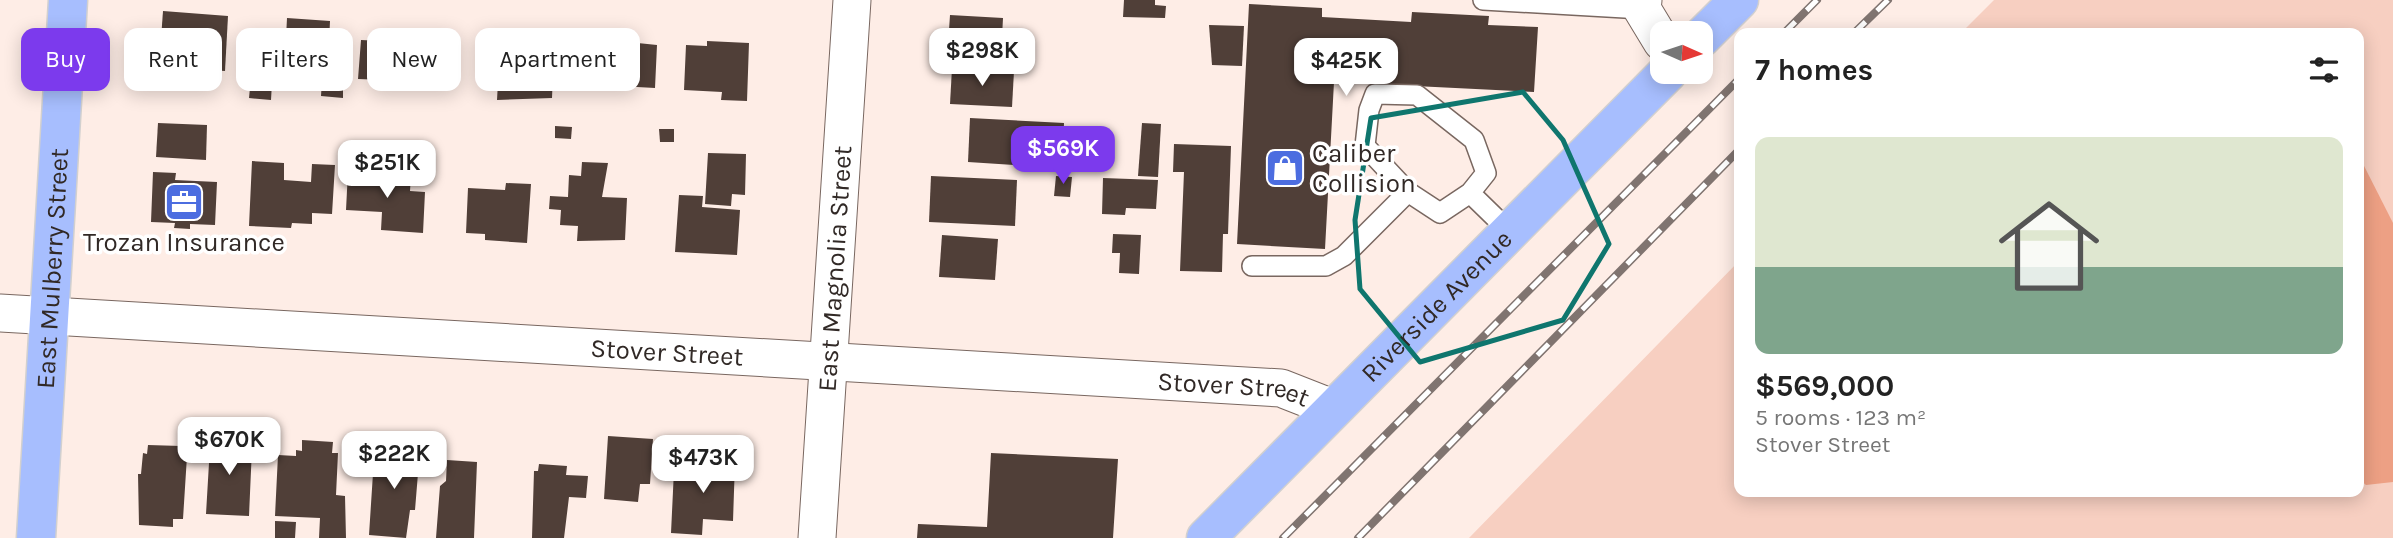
<!DOCTYPE html>
<meta charset="utf-8">
<style>
body{margin:0;font-family:Karla,sans-serif;background:#f2f2f2;color:#222;height:100vh;display:flex;flex-direction:column;font-size:26px;white-space:nowrap}
*{box-sizing:border-box;margin:0}
p{font-size:23px;color:#767676}
.icon{flex:none;width:38px;height:38px;fill:none;stroke:currentColor;stroke-width:2;stroke-linecap:round;stroke-linejoin:round}
.map{position:relative;flex:1;overflow:hidden}
.side{position:absolute;left:1734px;top:28px;width:630px;height:469px;display:flex;flex-direction:column;background:#fff;border-radius:14px;box-shadow:0 4px 18px #0003}
.side>*{flex:none}
.top-card{position:absolute;left:21px;top:28px;width:665px;height:63px;display:flex;gap:14px}
.needle{width:46px;rotate:93deg}
.controls{position:absolute;left:1650px;top:21px;display:grid;gap:14px}
.controls a{display:grid;place-items:center;width:63px;height:63px;border-radius:14px;background:#fff;box-shadow:0 4px 18px #0003;font-size:35px}
.price{position:absolute;translate:-50% -60px;padding:0 16px;border-radius:14px;background:#fff;color:#222;font-size:23px;line-height:46px;filter:drop-shadow(0 2px 4px #0008)}
.price::after{content:'';position:absolute;left:50%;top:42px;width:21px;height:16px;margin-left:-10px;background:inherit;clip-path:polygon(0 0,100% 0,50% 100%)}
.price.on{background:#7c3aed;color:#fff}
ul{padding:0;list-style:none}
li{display:grid;align-content:center;gap:14px;height:371px;padding:0 21px}
li span{display:grid;place-items:center;height:217px;border-radius:14px;color:#555}
li>.icon{margin-inline-start:auto}
span .icon{width:126px;height:126px;fill:#fffc;stroke-width:1}
li b{font-size:30px}
h2{display:flex;justify-content:space-between;align-items:center;height:84px;padding:0 21px;font-size:30px}
.chip{padding:0 24px;border-radius:14px;background:#fff;box-shadow:0 4px 18px #0003;font-size:24px;line-height:63px}
.chip.on{background:#7c3aed;color:#fff}
.map>svg:first-child{display:block}
.green{fill:#f7cfc1}
.water{fill:#eda084}
.building{fill:#503f38}
.lines{fill:none;stroke-linecap:round;stroke-linejoin:round}
.service-casing{stroke:#796760;stroke-width:22}
.minor-casing{stroke:#796760;stroke-width:39}
.trunk-casing{stroke:#d2d0cf;stroke-width:41}
.service{stroke:#fff;stroke-width:19}
.minor{stroke:#fff;stroke-width:37}
.trunk{stroke:#a7befe;stroke-width:38}
.rail-casing{stroke:#807470;stroke-width:8}
.rail{stroke:#fff;stroke-width:5;stroke-dasharray:16;stroke-linecap:butt}
.marked{fill:none;stroke:#0f766e;stroke-width:5;stroke-linejoin:round}
.labels{text-anchor:middle;dominant-baseline:central;stroke-width:7;stroke-linejoin:round;paint-order:stroke}
.poi-label{font-size:26px;fill:#312926;stroke:#fff;text-anchor:start}
.street-label{font-size:26px;fill:#312926;stroke:#fff}
</style>
<div class="map">
<svg width="2393" height="538" viewBox="0 0 2393 538">
<rect width="100%" height="100%" fill="#feede6"/>
<!-- green -->
<polygon class="green" points="1994,0 2393,0 2393,538 1469,538 1739,261 1740,492 2359,492 2359,33 1961,33"/>
<!-- water -->
<polygon class="water" points="2359,156 2393,223 2393,482 2366,485 2359,479"/>
<!-- building -->
<g class="building">
<polygon points="1124,0 1155,0 1155,5 1166,6 1165,18 1123,17"/>
<polygon points="1249,4 1322,8 1322,17 1411,22 1412,12 1489,16 1488,25 1538,27 1534,92 1334,82 1325,249 1237,244"/>
<polygon points="163,11 228,16 225,71 159,67"/>
<polygon points="950,15 1003,18 1001,57 968,56 968,46 948,45"/>
<polygon points="287,18 330,21 328,65 270,62 273,65 271,100 249,98 255,36 286,38"/>
<polygon points="1209,25 1244,26 1242,66 1212,65"/>
<polygon points="384,28 430,34 428,76 413,75 413,89 382,87 383,80 358,79 361,40 383,41"/>
<polygon points="483,30 514,32 513,37 535,38 535,46 554,47 552,98 497,100 498,82 481,81"/>
<polygon points="589,38 657,45 655,88 566,83 569,40 589,41"/>
<polygon points="707,41 749,43 747,101 721,100 722,92 684,90 686,45 707,46"/>
<polygon points="952,68 1014,71 1012,107 950,104"/>
<polygon points="322,80 343,81 343,98 321,96"/>
<polygon points="970,118 1064,123 1062,168 968,162"/>
<polygon points="158,123 207,125 206,160 156,157"/>
<polygon points="1142,123 1161,124 1158,177 1138,176"/>
<polygon points="555,126 572,127 571,139 555,138"/>
<polygon points="659,129 674,129 674,142 660,142"/>
<polygon points="1174,144 1231,146 1228,234 1223,234 1222,272 1180,271 1184,172 1173,172"/>
<polygon points="708,153 746,154 745,195 732,194 731,206 705,204"/>
<polygon points="252,161 284,163 284,180 311,182 312,164 335,165 332,214 312,213 312,224 292,223 291,228 249,226"/>
<polygon points="582,162 608,163 602,197 627,198 625,240 577,241 578,226 560,225 561,210 549,209 550,196 568,197 569,175 581,176"/>
<polygon points="348,171 411,175 410,191 425,192 423,233 381,230 382,212 346,210"/>
<polygon points="153,172 176,173 175,180 217,182 215,225 190,224 190,229 174,228 175,223 151,222"/>
<polygon points="931,176 1017,180 1015,226 929,222"/>
<polygon points="1056,176 1072,177 1070,197 1054,196"/>
<polygon points="1103,178 1158,180 1156,209 1126,208 1125,215 1102,214"/>
<polygon points="506,183 531,184 527,243 485,240 485,234 466,233 468,188 505,190"/>
<polygon points="679,195 703,196 702,207 740,210 737,255 675,252"/>
<polygon points="1113,234 1141,235 1139,274 1119,273 1120,253 1112,253"/>
<polygon points="942,235 998,239 995,280 939,277"/>
<polygon points="215,435 245,437 245,447 252,448 249,516 206,514 210,446 214,446"/>
<polygon points="608,436 653,439 650,484 640,484 638,502 604,499"/>
<polygon points="302,440 333,442 332,453 338,453 336,495 345,496 346,538 319,538 320,518 275,516 278,455 296,456 296,450 302,451"/>
<polygon points="148,445 181,446 180,455 187,456 183,519 173,519 173,527 139,525 138,474 141,474 143,453 147,454"/>
<polygon points="383,445 416,448 416,461 419,461 415,510 410,510 406,538 369,535 374,458 382,459"/>
<polygon points="991,453 1118,459 1113,538 917,538 918,524 987,527"/>
<polygon points="699,455 719,456 718,461 735,462 733,521 703,519 702,535 671,533 674,470 697,471"/>
<polygon points="447,460 477,462 474,538 436,538 440,486 446,481"/>
<polygon points="539,464 567,466 566,475 588,476 586,498 569,497 564,538 532,538 534,471 538,471"/>
<polygon points="275,521 296,522 295,538 275,538"/>
</g>
<g class="lines">
<!-- service casing -->
<g class="service-casing">
<g id="service">
<polyline points="1483,0 1642,9"/>
<polyline points="1470,193 1440,213 1408,192 1365,146 1369,110 1375,94 1417,95 1474,140 1486,173 1470,193 1509,231"/>
<polyline points="1252,266 1326,266 1344,256 1408,192"/>
</g>
</g>
<!-- minor casing -->
<g class="minor-casing">
<g id="minor">
<polyline points="1643,0 1642,9 1662,42"/>
<path id="s1" d="M0,313l1281,75 51,20"/>
<path id="s2" d="M817,538l35,-538"/>
</g>
</g>
<!-- trunk casing -->
<g class="trunk-casing">
<g id="trunk">
<polyline points="1701,38 1739,0"/>
<path id="s3" d="M36,538l32,-538"/>
<path id="s4" d="M1206,538l462,-466"/>
</g>
</g>
<!-- service -->
<use href="#service" class="service"/>
<!-- minor -->
<use href="#minor" class="minor"/>
<!-- trunk -->
<use href="#trunk" class="trunk"/>
<!-- rail casing -->
<g class="rail-casing">
<g id="rail">
<polyline points="1784,33 1817,0"/>
<polyline points="1854,33 1888,0"/>
<polyline points="1283,538 1740,78"/>
<polyline points="1358,538 1740,149"/>
</g>
</g>
<!-- rail -->
<use href="#rail" class="rail"/>
</g>
<!-- marked area -->
<path class="marked" d="M1523,92l40,48 46,104 -46,76 -143,42 -60,-73 -5,-69 16,-102z"/>
<!-- icons -->
<defs>
<g id="shop-square" transform="scale(2.0125)"><rect x="-9" y="-9" width="18" height="18" rx="4" fill="#4c6de0" stroke="#fff"/><path d="M-5-2.5h2.3a2.7 3.5 0 0 1 5.4 0H5L5.5 6h-11ZM-1.5-2.5h3a1.5 2.3 0 0 0-3 0Z" fill="#fff"/></g>
<g id="office-square" transform="scale(2.0125)"><rect x="-9" y="-9" width="18" height="18" rx="4" fill="#4c6de0" stroke="#fff"/><path d="M-6-3h4V-5.5h4V-3h4V5H-6ZM-1-4.5V-3h2v-1.5ZM-6 0V1H6V0Z" fill="#fff"/></g>
</defs>
<g fill-rule="evenodd">
<use href="#shop-square" x="1285" y="168"/>
<use href="#office-square" x="184" y="202"/>
</g>
<g class="labels">
<!-- poi labels -->
<g class="poi-label">
<text x="1312" y="153">Caliber<tspan x="1312" dy="30">Collision</tspan></text>
<text x="184" y="242" text-anchor="middle">Trozan Insurance</text>
</g>
<!-- street labels -->
<g class="street-label">
<text stroke="none"><textPath href="#s3" startOffset="270">East Mulberry Street</textPath></text>
<text stroke="none"><textPath href="#s2" startOffset="270">East Magnolia Street</textPath></text>
<text stroke="none"><textPath href="#s4" startOffset="327">Riverside Avenue</textPath></text>
<text stroke="none"><textPath href="#s1" startOffset="668">Stover Street</textPath></text>
<text stroke="none"><textPath href="#s1" startOffset="1236">Stover Street</textPath></text>
</g>
</g>
</svg>
<div class="controls">
<a><svg class="needle" viewBox="-14 -14 28 28"><path d="M0-13l5 13h-10z" fill="#e53935"/><path d="M0 13l5-13h-10z" fill="#767676"/></svg></a>
</div>
<b class="price" style="left:982px;top:88px">$298K</b>
<b class="price" style="left:1346px;top:98px">$425K</b>
<b class="price on" style="left:1063px;top:186px">$569K</b>
<b class="price" style="left:387px;top:200px">$251K</b>
<b class="price" style="left:229px;top:477px">$670K</b>
<b class="price" style="left:394px;top:491px">$222K</b>
<b class="price" style="left:703px;top:495px">$473K</b>
<div class="top-card">
<a class="chip on">Buy</a>
<a class="chip">Rent</a>
<a class="chip">Filters</a>
<a class="chip">New</a>
<a class="chip">Apartment</a>
</div>
<section class="side">
<h2>7 homes<svg class="icon" aria-label="filters" viewBox="0 0 24 24"><path d="M4 7h16M4 17h16"/><circle cx="9" cy="7" r="2"/><circle cx="15" cy="17" r="2"/></svg></h2>
<ul>
<li><span style="background:linear-gradient(#dfe7d0 60%,#7fa58c 0)"><svg class="icon" aria-label="home" viewBox="0 0 24 24"><path d="M3 11l9-7 9 7M6 9v11h12V9"/></svg></span><div><b>$569,000</b><p>5 rooms · 123 m²</p><p>Stover Street</p></div></li>
</ul>
</section>
</div>
